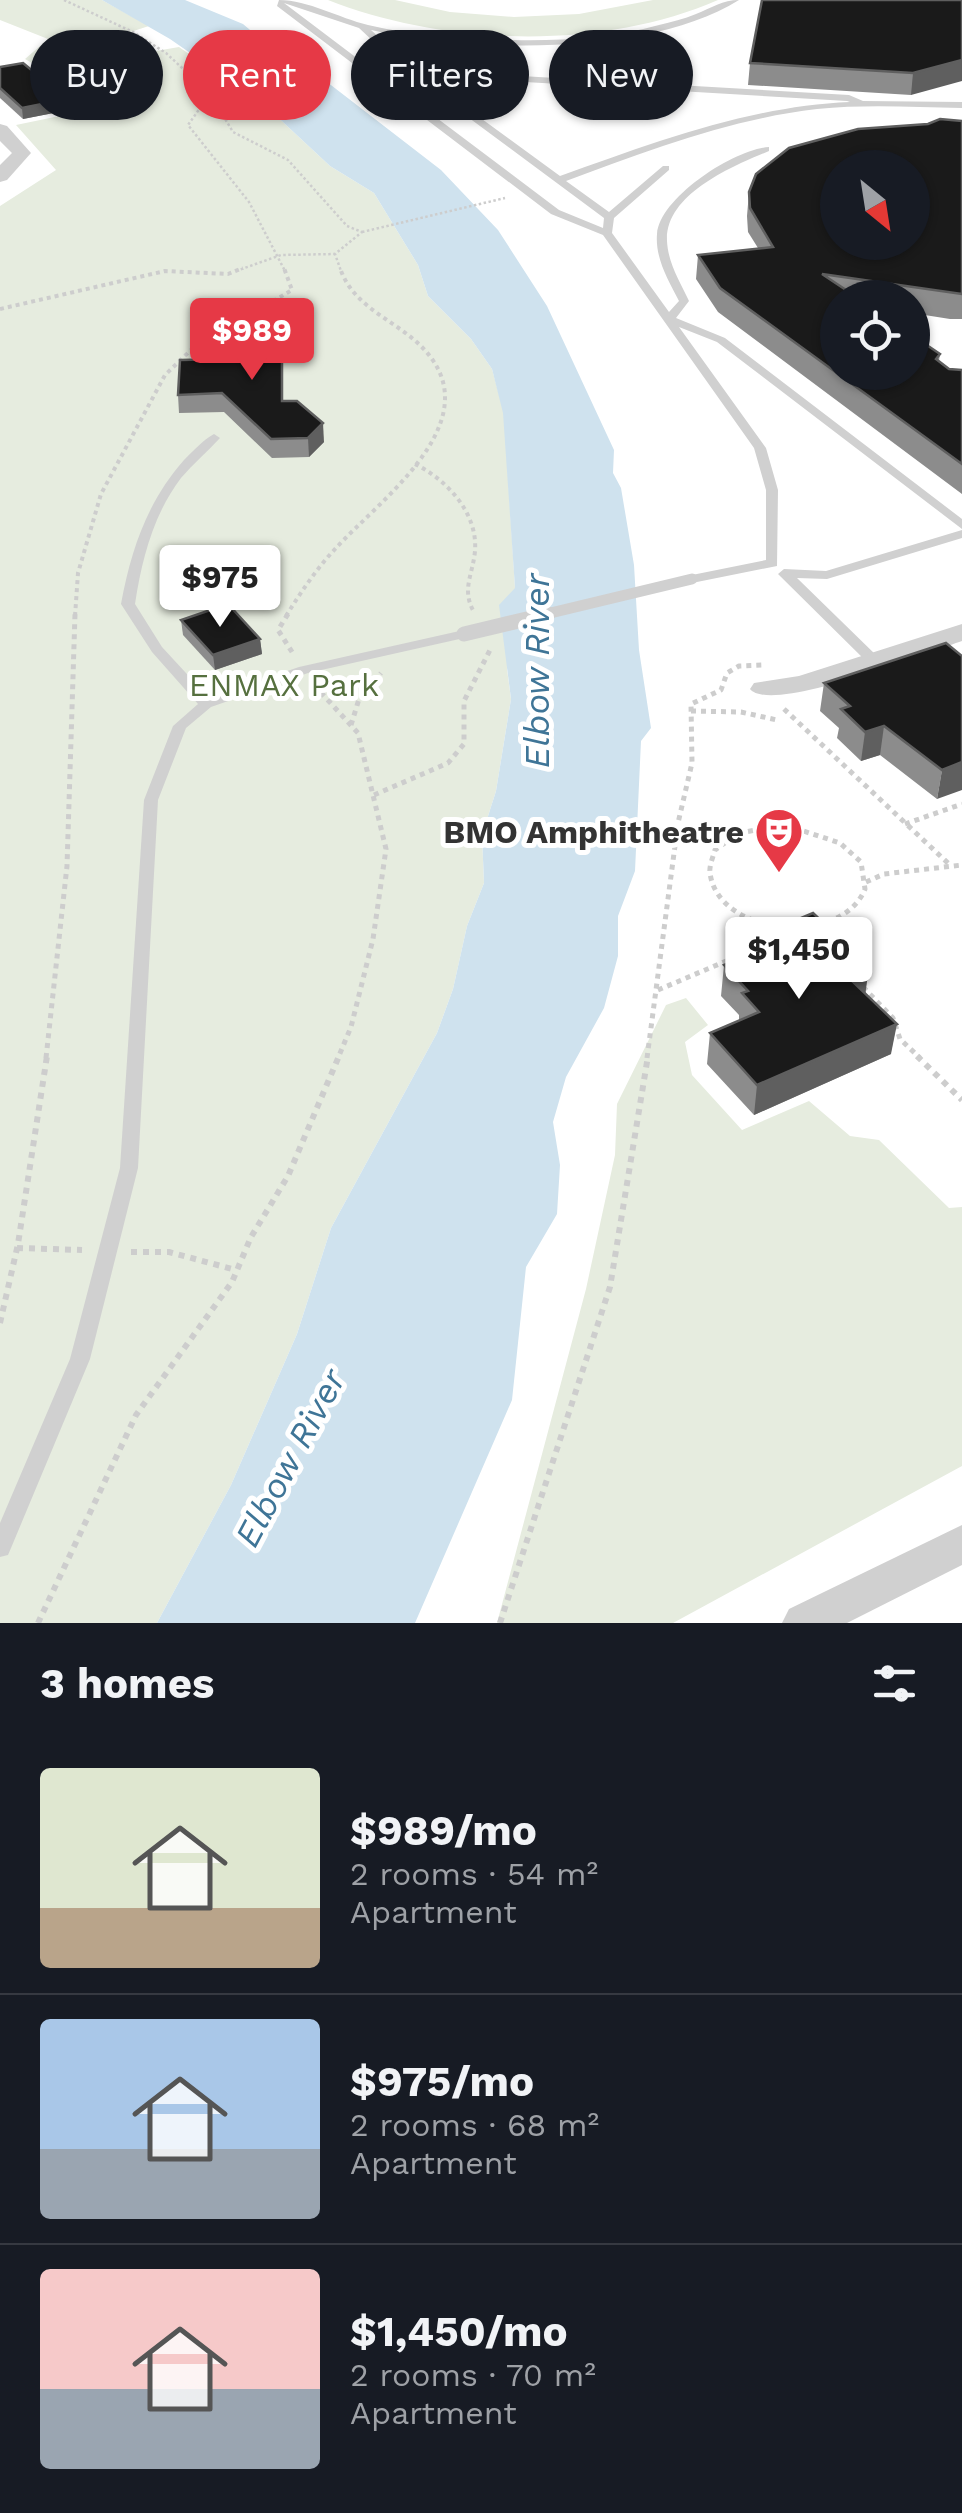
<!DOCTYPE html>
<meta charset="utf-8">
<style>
body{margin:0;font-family:"Work Sans",sans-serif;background:#20242c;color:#f1f3f6;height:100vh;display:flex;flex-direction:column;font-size:38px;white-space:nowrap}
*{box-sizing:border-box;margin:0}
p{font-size:32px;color:#9ea1a6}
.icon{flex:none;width:55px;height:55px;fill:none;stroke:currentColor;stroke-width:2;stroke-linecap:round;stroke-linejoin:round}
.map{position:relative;height:1623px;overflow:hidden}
.details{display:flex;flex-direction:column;background:#171b24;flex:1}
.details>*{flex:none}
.hud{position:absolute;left:30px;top:30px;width:902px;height:90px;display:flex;gap:20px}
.needle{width:65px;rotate:150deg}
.buttons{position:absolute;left:820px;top:150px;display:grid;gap:20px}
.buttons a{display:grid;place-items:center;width:110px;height:110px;border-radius:50%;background:#171b24;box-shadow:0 2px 8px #0004;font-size:50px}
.price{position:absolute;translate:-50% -85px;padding:0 22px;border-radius:10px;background:#fff;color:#222;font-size:32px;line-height:65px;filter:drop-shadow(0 2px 5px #0008)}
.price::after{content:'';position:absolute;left:50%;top:60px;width:30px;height:22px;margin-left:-15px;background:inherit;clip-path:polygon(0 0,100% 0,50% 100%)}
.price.current{background:#e63946;color:#fff}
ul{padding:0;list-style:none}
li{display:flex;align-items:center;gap:30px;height:250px;padding:0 40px}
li+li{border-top:2px solid #363941}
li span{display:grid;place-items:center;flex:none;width:280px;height:200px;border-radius:10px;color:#555}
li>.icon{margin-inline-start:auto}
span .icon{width:120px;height:120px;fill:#fffc;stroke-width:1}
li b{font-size:42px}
h2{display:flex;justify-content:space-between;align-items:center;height:120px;padding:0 40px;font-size:42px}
.tag{padding:0 35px;border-radius:45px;background:#171b24;box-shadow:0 2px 8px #0004;font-size:35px;line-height:90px}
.tag.current{background:#e63946;color:#fff}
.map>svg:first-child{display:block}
.green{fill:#e6ecdf}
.water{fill:#cfe2ee}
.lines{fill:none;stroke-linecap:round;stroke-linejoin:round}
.path-far3{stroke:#cdcdcd;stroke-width:2.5;stroke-dasharray:2.5 2.5;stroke-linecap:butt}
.path-far2{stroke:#cdcdcd;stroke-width:4;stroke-dasharray:4 4;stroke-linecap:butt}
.path-far1{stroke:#cdcdcd;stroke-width:5;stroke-dasharray:5 5;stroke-linecap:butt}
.path{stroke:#cdcdcd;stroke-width:6;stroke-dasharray:6 6;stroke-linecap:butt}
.lane{fill:#d0d0d0;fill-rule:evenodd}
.street{fill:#d0d0d0;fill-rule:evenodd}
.lane-bridge-far1{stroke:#d0d0d0;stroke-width:11}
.lane-bridge{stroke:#d0d0d0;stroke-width:15}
.wall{fill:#8c8c8c}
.shaded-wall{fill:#5f5f5f}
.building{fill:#1a1a1a;stroke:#5f5f5f;stroke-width:2.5;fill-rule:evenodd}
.labels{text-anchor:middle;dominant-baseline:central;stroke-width:10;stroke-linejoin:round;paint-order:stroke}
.park-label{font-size:32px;fill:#56703f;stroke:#fff}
.poi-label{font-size:32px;font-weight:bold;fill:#333;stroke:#fff;text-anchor:end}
.water-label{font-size:35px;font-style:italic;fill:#3f7597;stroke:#fff}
</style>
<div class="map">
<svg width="962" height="1623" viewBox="0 0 962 1623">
<rect width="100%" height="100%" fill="#fff"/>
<!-- green -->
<g class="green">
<polygon points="0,0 102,0 149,26 121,35 130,51 146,58 150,52 179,47 271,111 330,166 374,193 418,265 428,296 471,339 492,369 504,413 515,588 507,669 511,699 496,791 482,835 484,883 467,926 453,989 437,1033 331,1228 297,1334 231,1485 157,1623 0,1623 0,206 56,170 16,125 98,108 72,86 25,59 48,39 0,20"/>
<path d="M328,0h67l55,12 64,5 65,-3 74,-14h65c-117,51 -273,46 -390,0z"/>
<polygon points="686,998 708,1025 685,1042 692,1075 742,1130 809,1101 850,1136 879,1140 949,1208 962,1207 962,1466 673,1623 497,1623 586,1289 615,1155 617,1104 666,1005"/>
</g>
<!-- water -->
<polygon class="water" points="102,0 185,0 243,24 280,55 327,82 441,170 498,230 547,306 614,450 613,473 621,488 634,565 639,650 651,728 641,741 635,871 618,916 618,956 604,1008 566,1077 553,1122 560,1165 557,1214 526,1267 512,1400 415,1623 157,1623 231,1485 297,1334 331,1228 437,1033 453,989 467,926 484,883 482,835 496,791 511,699 499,605 515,588 503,413 492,369 471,339 428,296 418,265 374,193 330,166 271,111 232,82 170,39"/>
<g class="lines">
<!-- path-far3 -->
<g class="path-far3">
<polyline points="64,0 133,32 166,53 210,94 233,132 288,160 347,226 362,232 335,254 341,271"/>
<polyline points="210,94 188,125 249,202 285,271"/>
<polyline points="362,232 505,198"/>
<polyline points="236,271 281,255 335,254"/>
</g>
<!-- path-far2 -->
<g class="path-far2">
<polyline points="0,309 165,271 228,274 243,268"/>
<path d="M415,464c32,16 63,49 60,87 -2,23 -14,39 -1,61"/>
<polyline points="75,616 78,573 101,494 165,375 193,348 292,290 284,268"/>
<path d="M286,616c15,-24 31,-48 50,-68 43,-47 145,-120 96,-189 -26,-37 -77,-46 -92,-91"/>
</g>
<!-- path-far1 -->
<g class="path-far1">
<polyline points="288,614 278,630 294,655"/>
<polyline points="314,685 358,733 386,849 373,939 351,1027 338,1058"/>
<polyline points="784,709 951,866"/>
<polyline points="691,711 741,712 777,720"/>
<polyline points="351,725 359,699 381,673"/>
<polyline points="374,795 448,763 464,744 464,701 490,650"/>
<polyline points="905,824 962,804"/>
<path d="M785,825l55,18 21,19 4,27c-24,59 -147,47 -155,-16 -1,-7 3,-16 5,-23l24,-17z"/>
<polyline points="866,882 884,874 962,865"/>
<polyline points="863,987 893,1018 900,1039 920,1058"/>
<polyline points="658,990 771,942"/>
<polyline points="46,1058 67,866 75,614"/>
<polyline points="647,1058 678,823 692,763 691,704 721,690 727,673 739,666 764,665"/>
</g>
<!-- path -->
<g class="path">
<polyline points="917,1056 962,1100"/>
<polyline points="17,1248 82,1250"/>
<polyline points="131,1252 169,1252 236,1270"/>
<polyline points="0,1323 18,1244 47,1056"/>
<polyline points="38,1623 136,1415 232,1282 251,1237 288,1176 339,1056"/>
<polyline points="500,1623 610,1287 648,1056"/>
</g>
<!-- lane -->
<g class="lane">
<path d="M279,0c29,0 60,18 89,25 47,11 97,15 145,15 48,1 99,-2 146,-15 12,-3 25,-6 37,-11 15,-6 27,-14 43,-14 -91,57 -266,52 -368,30l44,40 434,25 14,6 99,1v6c-49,-1 -97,-4 -145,1 -87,10 -170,42 -251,72l43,31 54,-46h6v4l-55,48 -2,15 57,79 10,-11c-11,-21 -24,-43 -22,-67 3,-37 78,-85 112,-87v4c-36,15 -104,43 -102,90 1,22 13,41 22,60l-13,17 49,20 237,181v10l-245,-187 -38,-15 87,121 12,42 -1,76 -85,17 -5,-1 -2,-3 2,-3 79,-16v-70l-12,-42 -151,-213 -52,-21 -274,-208zM284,3l75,25 45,42 -34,-2zM377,73l34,2 193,143 -1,10 -44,-18zM423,76l424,25 3,1c-100,4 -197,41 -290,74z"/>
<path d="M214,434l6,4c-13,14 -27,26 -39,40 -28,37 -39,81 -46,126l27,43 47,51 90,-31 165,-37 7,4 -7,4 -156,35 -97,34 -25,21 -28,72 -20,368 -48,191 -79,189 -3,7 -8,2v-34l70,-164 50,-191 24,-368 29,-74 25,-22 -46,-52 -31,-48c10,-54 26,-102 63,-144 9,-9 19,-20 30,-26z"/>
<polygon points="962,530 962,538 827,579 797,578 879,658 881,661 874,665 869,664 778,574 784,569 826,571"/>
</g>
<!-- street -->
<g class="street">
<polygon points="0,124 7,126 31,153 7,180 0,182 0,165 12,153 0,141"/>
<path d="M962,624v17c-33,11 -191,74 -212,48l4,-6 45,-7z"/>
<polygon points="962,1525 962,1565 847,1623 782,1623 789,1609"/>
</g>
<!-- lane-bridge-far1 -->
<polyline class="lane-bridge-far1" points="538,616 692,579"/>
<!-- lane-bridge -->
<polyline class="lane-bridge" points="464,634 548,614"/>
</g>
<!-- wall -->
<g class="wall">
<polygon points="962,0 911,95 748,85 750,63"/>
<polygon points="0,67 35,73 82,96 84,107 23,119 0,98"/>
<polygon points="962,121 962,319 950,319 912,313 912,298 838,298 940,354 939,361 949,369 962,370 962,494 718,312 696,279 698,255 758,248 748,232 747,216 749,192 928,124"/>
<polygon points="283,344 283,401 324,442 309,457 272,458 224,412 179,413 178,395 230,359"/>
<polygon points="181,620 260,639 262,654 215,670 183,635"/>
<polygon points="962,656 937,799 880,755 861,761 837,738 839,728 820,711 824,683"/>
<polygon points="770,931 852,950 851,957 891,1054 754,1115 707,1064 710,1033 739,1021 739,1015 721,996 724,965 768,947"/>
</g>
<!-- shaded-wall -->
<g class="shaded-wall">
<polygon points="962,60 962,81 911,95 913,73"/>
<polygon points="82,96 84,107 23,119 22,108"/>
<polygon points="323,423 324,442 309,457 308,438"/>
<polygon points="260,639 262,654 215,670 213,655"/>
<polygon points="884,726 880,755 861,761 865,732"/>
<polygon points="962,762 962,790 937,799 942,770"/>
<polygon points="868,974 864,1004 852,981"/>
<polygon points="897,1024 891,1054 754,1115 757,1085"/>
</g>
<!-- building -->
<g class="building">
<polygon points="762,0 962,0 962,60 913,73 750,63"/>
<polygon points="23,63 35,73 51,70 82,96 22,108 0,88 0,67"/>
<path d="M940,119l22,2v173l-140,-20 36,24h-20v74h74v-37l28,19 -4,5 13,10 13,1v94l-242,-176 -22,-33 75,-8 -23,-39 -1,-16 7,-18 33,-26 69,-19 70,-5zM838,168h74v74h-74z"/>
<polygon points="282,326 282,401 297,401 323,423 308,438 271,439 222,393 178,395 180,360 230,359 231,328"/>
<polygon points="228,604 260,639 213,655 181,620"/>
<polygon points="946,643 962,656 962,762 942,770 884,726 865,732 841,709 850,706 824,683"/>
<polygon points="813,913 852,950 847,953 868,974 852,981 897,1024 757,1085 710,1033 759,1012 742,993 748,991 724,965 781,942 770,931"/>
</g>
<!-- icons -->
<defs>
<g id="theatre-pin" transform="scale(2.5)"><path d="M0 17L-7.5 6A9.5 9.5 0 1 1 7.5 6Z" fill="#e63946" stroke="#fff"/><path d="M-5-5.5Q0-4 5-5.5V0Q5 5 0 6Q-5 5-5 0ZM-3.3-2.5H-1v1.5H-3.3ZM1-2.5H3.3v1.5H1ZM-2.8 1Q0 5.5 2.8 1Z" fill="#fff"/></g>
</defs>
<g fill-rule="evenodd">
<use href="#theatre-pin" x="779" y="832"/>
</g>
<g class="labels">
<!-- park labels -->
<g class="park-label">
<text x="284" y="685">ENMAX Park</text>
</g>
<!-- poi labels -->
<g class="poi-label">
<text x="744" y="832">BMO Amphitheatre</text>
</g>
<!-- water labels -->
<g class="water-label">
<text transform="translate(537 671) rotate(-90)">Elbow River</text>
<text transform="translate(290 1458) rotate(-62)">Elbow River</text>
</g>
</g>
</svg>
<div class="buttons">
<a><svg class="needle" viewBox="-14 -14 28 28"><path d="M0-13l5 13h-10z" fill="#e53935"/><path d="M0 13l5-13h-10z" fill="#9ea1a6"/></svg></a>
<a><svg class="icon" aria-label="locate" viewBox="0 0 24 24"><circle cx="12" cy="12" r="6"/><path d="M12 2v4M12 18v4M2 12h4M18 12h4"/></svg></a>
</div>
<b class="price current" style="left:252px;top:383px">$989</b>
<b class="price" style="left:220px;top:630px">$975</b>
<b class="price" style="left:799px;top:1002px">$1,450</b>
<div class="hud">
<a class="tag">Buy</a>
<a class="tag current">Rent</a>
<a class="tag">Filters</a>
<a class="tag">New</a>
</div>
</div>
<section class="details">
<h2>3 homes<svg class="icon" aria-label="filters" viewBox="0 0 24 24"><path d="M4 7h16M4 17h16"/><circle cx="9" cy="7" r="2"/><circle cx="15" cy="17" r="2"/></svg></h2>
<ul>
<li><span style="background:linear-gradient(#dfe7d0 70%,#b9a48a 0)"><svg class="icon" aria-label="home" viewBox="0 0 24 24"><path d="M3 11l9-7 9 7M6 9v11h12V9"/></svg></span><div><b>$989/mo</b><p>2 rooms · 54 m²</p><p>Apartment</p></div></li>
<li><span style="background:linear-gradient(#a9c7e8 65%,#9aa5b1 0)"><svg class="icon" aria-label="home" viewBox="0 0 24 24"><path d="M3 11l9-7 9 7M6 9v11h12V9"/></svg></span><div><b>$975/mo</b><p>2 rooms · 68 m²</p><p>Apartment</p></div></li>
<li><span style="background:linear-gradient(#f6c9c9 60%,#9aa5b1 0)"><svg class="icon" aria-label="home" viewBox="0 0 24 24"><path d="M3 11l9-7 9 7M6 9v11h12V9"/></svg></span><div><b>$1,450/mo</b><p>2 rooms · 70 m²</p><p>Apartment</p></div></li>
</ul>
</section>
